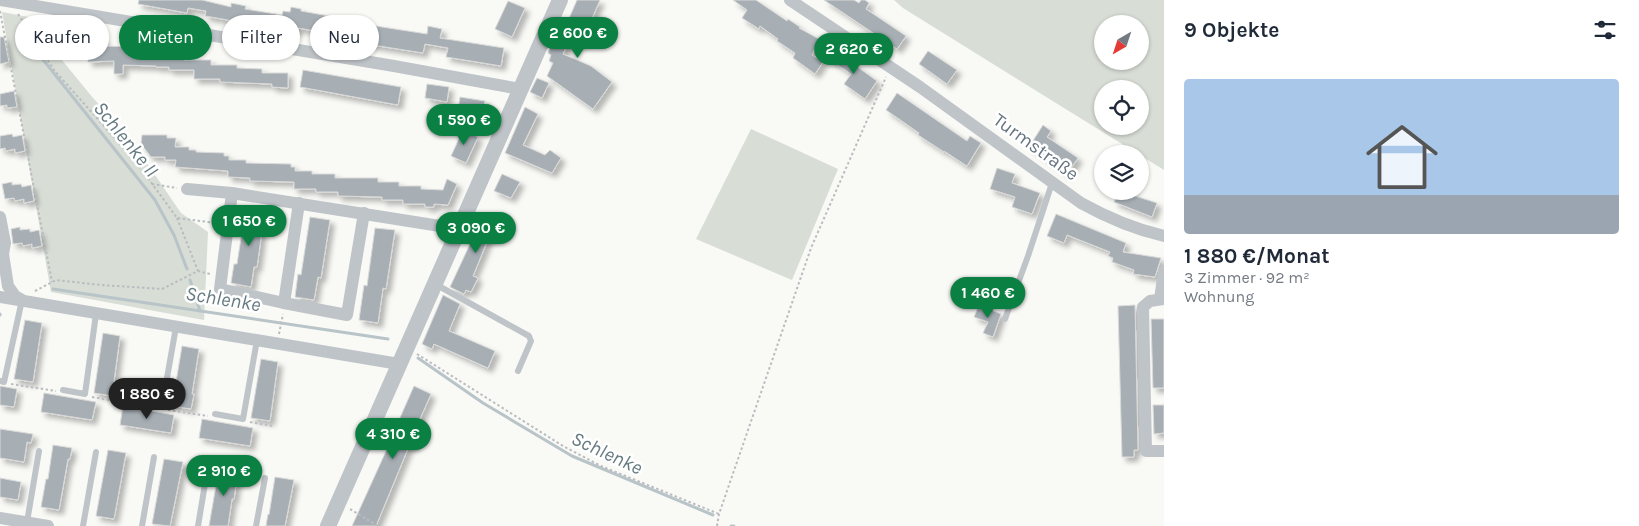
<!DOCTYPE html>
<html lang="de">
<meta charset="utf-8">
<style>
body{margin:0;font-family:Karla,sans-serif;background:#f2f2f3;color:#1f2937;height:100vh;display:flex;flex-direction:column;font-size:19px;white-space:nowrap}
*{box-sizing:border-box;margin:0}
p{font-size:16px;color:#747a83}
.icon{flex:none;width:28px;height:28px;fill:none;stroke:currentColor;stroke-width:2;stroke-linecap:round;stroke-linejoin:round}
.map{position:relative;flex:1;overflow:hidden}
.drawer{display:flex;flex-direction:column;background:#fff;width:475px}
.drawer>*{flex:none}
.hud{position:absolute;left:15px;top:15px;width:475px;height:45px;display:flex;gap:10px}
.needle{width:32px;rotate:219deg}
.controls{position:absolute;left:1094px;top:15px;display:grid;gap:10px}
.controls a{display:grid;place-items:center;width:55px;height:55px;border-radius:50%;background:#fff;box-shadow:0 1px 4px #0004;font-size:25px}
.price{position:absolute;translate:-50% -42px;padding:0 11px;border-radius:18px;background:#0b8043;color:#fff;font-size:16px;line-height:32px;filter:drop-shadow(0 1px 2px #0008)}
.price::after{content:'';position:absolute;left:50%;top:30px;width:15px;height:11px;margin-left:-8px;background:inherit;clip-path:polygon(0 0,100% 0,50% 100%)}
.price.current{background:#222;color:#fff}
ul{padding:0;list-style:none}
li{display:grid;align-content:center;gap:10px;height:265px;padding:0 20px}
li span{display:grid;place-items:center;height:155px;border-radius:5px;color:#555}
li>.icon{margin-inline-start:auto}
span .icon{width:90px;height:90px;fill:#fffc;stroke-width:1}
li b{font-size:21px}
h2{display:flex;justify-content:space-between;align-items:center;height:60px;padding:0 20px;font-size:21px}
.pill{padding:0 18px;border-radius:22px;background:#fff;box-shadow:0 1px 4px #0004;font-size:18px;line-height:45px}
.pill.current{background:#0b8043;color:#fff}
main{display:flex;flex:1;min-height:0}
.map>svg:first-child{display:block}
.green{fill:#d8ddd6;fill-rule:evenodd}
.lines{fill:none;stroke-linecap:round;stroke-linejoin:round}
.stream{stroke:#b8c4c8;stroke-width:3}
.building{fill:#a7afb5;stroke:#dadad9;filter:url(#shadow)}
.path{stroke:#babdc0;stroke-width:2;stroke-dasharray:2.5 2.5;stroke-linecap:butt}
.service{stroke:#bfc4c8;stroke-width:6}
.minor{stroke:#bfc4c8;stroke-width:12}
.tertiary{stroke:#bfc4c8;stroke-width:16}
.labels{text-anchor:middle;dominant-baseline:central;stroke-width:5;stroke-linejoin:round;paint-order:stroke}
.street-label{font-size:19px;fill:#657480;stroke:#fff}
.water-label{font-size:20px;font-style:italic;fill:#657a81;stroke:#fff}
</style>
<main>
<div class="map">
<svg width="1164" height="526" viewBox="0 0 1164 526">
<defs>
<filter id="shadow"><feDropShadow dx="4.5" dy="4.5" stdDeviation="2.5" flood-color="#0004"/></filter>
</defs>
<rect width="100%" height="100%" fill="#f9f9f6"/>
<!-- green -->
<g class="green">
<path d="M894,0h270v170l-261,-162zM1102,24h38v37h-38zM1102,89h38v37h-38z"/>
<polygon points="2,12 39,19 48,43 93,98 129,137 181,213 208,232 204,320 51,292"/>
<polygon points="751,129 838,169 792,280 696,239"/>
</g>
<g class="lines">
<!-- stream -->
<g class="stream">
<polyline points="25,37 155,200 174,235 187,269"/>
<polyline points="190,280 200,311"/>
<polyline points="53,289 388,339"/>
<polyline points="0,315 0,314"/>
<polyline points="418,358 483,403 572,456 713,515"/>
<polyline points="731,526 734,526"/>
</g>
</g>
<!-- building -->
<g class="building">
<polygon points="139,0 202,0 231,7 231,3 246,6 245,9 282,15 283,11 290,12 291,7 301,9 301,11 329,16 326,33 298,28 297,32 205,16 206,11 188,8 187,13 138,4"/>
<polygon points="577,0 600,0 581,44 570,39 563,54 591,66 612,82 593,109 547,76 553,63 549,61 551,55 548,53 552,43 557,46"/>
<polygon points="733,0 756,0 787,21 788,19 800,27 799,28 819,39 812,55 823,62 815,74 793,58 795,53 777,41 778,39 760,26 759,29 742,18 747,10"/>
<polygon points="824,0 854,0 859,3 861,0 865,0 869,3 866,9 906,36 897,49"/>
<polygon points="508,1 525,8 512,37 495,29"/>
<polygon points="363,24 427,34 428,26 442,29 440,38 504,48 501,66 446,57 448,48 425,44 423,53 360,43"/>
<polygon points="339,33 350,35 348,48 336,46"/>
<polygon points="0,37 4,37 9,62 0,64"/>
<polygon points="62,37 78,37 78,42 105,40 105,46 132,47 132,51 156,51 156,55 184,56 184,60 211,60 211,65 237,65 237,68 262,69 262,73 288,73 288,88 272,87 272,84 220,82 220,79 194,79 194,70 169,70 169,67 156,67 156,66 123,65 123,74 114,74 114,61 88,62 88,50 62,50"/>
<polygon points="833,49 877,81 865,99 844,84 851,74 827,58"/>
<polygon points="928,51 957,70 947,84 919,64"/>
<polygon points="303,70 401,87 398,105 300,87"/>
<polygon points="537,78 549,83 542,98 530,92"/>
<polygon points="427,84 449,87 447,102 425,98"/>
<polygon points="14,91 17,107 7,108 7,105 0,106 0,94"/>
<polygon points="897,93 967,141 970,136 981,143 967,166 944,151 944,152 918,135 919,133 886,110"/>
<polygon points="460,97 485,101 482,115 458,110"/>
<polygon points="525,107 538,114 523,145 545,155 550,150 561,158 552,173 505,153"/>
<polygon points="1043,125 1051,131 1047,137 1078,158 1067,174 1029,147"/>
<polygon points="463,130 478,137 466,163 451,156"/>
<polygon points="12,134 13,137 22,135 25,151 15,153 15,149 6,151 5,148 0,149 0,136"/>
<polygon points="142,135 167,135 167,138 176,138 175,147 189,147 189,150 196,150 196,152 224,153 224,156 229,156 229,160 246,160 246,163 291,164 291,167 295,167 295,171 312,171 312,174 335,174 335,178 378,178 378,182 399,182 399,186 421,186 421,189 443,190 447,179 457,184 448,205 434,204 434,207 425,207 425,204 403,204 403,200 382,200 382,197 338,196 338,192 316,192 316,189 294,189 294,182 250,181 250,178 228,177 228,171 175,167 176,160 165,160 165,157 151,157 141,144"/>
<polygon points="997,168 1015,174 1012,183 1040,193 1032,214 1012,207 1015,197 990,189"/>
<polygon points="502,174 520,182 511,198 494,191"/>
<polygon points="12,182 12,185 21,184 22,187 31,185 34,201 24,203 24,199 15,201 14,198 5,199 2,184"/>
<polygon points="1119,191 1133,191 1132,195 1157,203 1152,217 1114,202"/>
<polygon points="246,206 265,209 257,267 254,267 251,287 231,283 234,264 237,264"/>
<polygon points="484,214 496,220 498,217 505,221 500,232 497,230 493,239 489,237 473,276 478,278 471,292 466,290 464,294 450,287"/>
<polygon points="1056,214 1126,243 1123,252 1161,258 1155,277 1133,274 1134,270 1112,262 1113,258 1108,256 1110,252 1067,235 1064,243 1047,236"/>
<polygon points="310,217 330,220 321,278 318,277 314,300 295,297 298,274 301,275"/>
<polygon points="20,227 20,230 30,229 30,232 39,230 42,246 32,248 32,244 23,246 22,243 13,244 11,229"/>
<polygon points="375,228 395,230 386,289 383,288 378,323 359,320 364,285 367,286"/>
<polygon points="443,295 460,304 449,331 495,351 488,368 434,344 432,349 422,344"/>
<polygon points="979,305 1001,314 993,337 983,333 988,322 974,317"/>
<polygon points="1135,305 1138,450 1134,450 1134,457 1122,457 1118,306"/>
<polygon points="1151,319 1164,319 1164,388 1153,388"/>
<polygon points="25,320 42,323 33,382 14,379"/>
<polygon points="103,333 120,336 112,396 94,393"/>
<polygon points="182,346 199,349 192,394 194,394 191,409 172,406"/>
<polygon points="261,359 278,362 270,421 251,418"/>
<polygon points="0,386 17,389 14,407 0,405"/>
<polygon points="414,386 431,394 416,428 420,430 416,438 412,447 409,446 376,526 352,526 392,438 395,439 402,422 399,420"/>
<polygon points="44,393 96,402 92,420 41,412"/>
<polygon points="1153,405 1164,405 1164,433 1154,434"/>
<polygon points="123,406 174,415 171,433 120,425"/>
<polygon points="202,419 253,428 250,446 199,438"/>
<polygon points="0,429 33,434 31,443 27,442 24,462 0,458"/>
<polygon points="53,445 72,448 70,459 68,459 59,510 41,507 46,479 48,479"/>
<polygon points="108,450 126,453 114,519 96,516"/>
<polygon points="164,459 183,462 170,526 152,524"/>
<polygon points="219,468 238,471 234,499 232,499 228,526 209,526"/>
<polygon points="275,477 294,480 285,526 266,526 268,514 269,515"/>
<polygon points="0,478 21,482 18,500 0,497"/>
</g>
<g class="lines">
<!-- path -->
<g class="path">
<polyline points="0,11 52,282"/>
<polyline points="18,14 54,70 137,163 177,218 216,223"/>
<polyline points="152,184 177,188"/>
<polyline points="177,218 198,271"/>
<polyline points="35,291 56,280 101,285 162,289 198,271 210,274"/>
<polyline points="279,334 283,314"/>
<polyline points="417,354 563,446 601,466 719,514"/>
<polyline points="11,384 56,391"/>
<polyline points="92,397 126,403 134,403"/>
<polyline points="168,410 208,416"/>
<polyline points="250,422 273,426"/>
<polyline points="350,509 378,526"/>
<polyline points="717,526 719,514 811,248 886,77"/>
</g>
<!-- service -->
<g class="service">
<polyline points="435,284 529,336 531,341 518,371"/>
<polyline points="1005,319 1028,256 1052,183"/>
<polyline points="0,381 4,382 22,300"/>
<polyline points="63,390 85,394 96,314"/>
<polyline points="141,402 162,406 176,327"/>
<polyline points="215,414 243,419 257,340"/>
<polyline points="27,522 39,451"/>
<polyline points="83,526 96,452"/>
<polyline points="142,526 154,457"/>
<polyline points="198,526 208,466"/>
<polyline points="256,526 265,478"/>
</g>
<!-- minor -->
<g class="minor">
<polyline points="0,0 394,66 520,89"/>
<path d="M790,0l130,87 161,116c27,15 53,26 83,33"/>
<polyline points="187,189 232,193 459,229"/>
<polyline points="232,193 220,289 284,303"/>
<polyline points="299,203 284,303 347,315 364,213"/>
<polyline points="0,217 5,243 3,254 8,286 15,296 22,300"/>
<polyline points="0,297 399,364"/>
<polyline points="1160,299 1164,271"/>
<polyline points="1164,299 1150,301 1143,307 1146,451 1164,451"/>
<polyline points="0,518 48,526"/>
</g>
<!-- tertiary -->
<polyline class="tertiary" points="328,526 560,0"/>
</g>
<g class="labels">
<!-- street labels -->
<g class="street-label">
<text transform="translate(1036 147) rotate(36)">Turmstraße</text>
</g>
<!-- water labels -->
<g class="water-label">
<text transform="translate(126 139) rotate(51)">Schlenke II</text>
<text transform="translate(223 299) rotate(9)">Schlenke</text>
<text transform="translate(607 453) rotate(25)">Schlenke</text>
</g>
</g>
</svg>
<div class="controls">
<a><svg class="needle" viewBox="-14 -14 28 28"><path d="M0-13l5 13h-10z" fill="#e53935"/><path d="M0 13l5-13h-10z" fill="#747a83"/></svg></a>
<a><svg class="icon" aria-label="locate" viewBox="0 0 24 24"><circle cx="12" cy="12" r="6"/><path d="M12 2v4M12 18v4M2 12h4M18 12h4"/></svg></a>
<a><svg class="icon" aria-label="layers" viewBox="0 0 24 24"><path d="M12 4l9 5-9 5-9-5zM3 14l9 5 9-5"/></svg></a>
</div>
<b class="price" style="left:578px;top:59px">2 600 €</b>
<b class="price" style="left:854px;top:75px">2 620 €</b>
<b class="price" style="left:464px;top:146px">1 590 €</b>
<b class="price" style="left:249px;top:247px">1 650 €</b>
<b class="price" style="left:476px;top:254px">3 090 €</b>
<b class="price" style="left:988px;top:319px">1 460 €</b>
<b class="price current" style="left:147px;top:420px">1 880 €</b>
<b class="price" style="left:393px;top:460px">4 310 €</b>
<b class="price" style="left:224px;top:497px">2 910 €</b>
<div class="hud">
<a class="pill">Kaufen</a>
<a class="pill current">Mieten</a>
<a class="pill">Filter</a>
<a class="pill">Neu</a>
</div>
</div>
<section class="drawer">
<h2>9 Objekte<svg class="icon" aria-label="filters" viewBox="0 0 24 24"><path d="M4 7h16M4 17h16"/><circle cx="9" cy="7" r="2"/><circle cx="15" cy="17" r="2"/></svg></h2>
<ul>
<li><span style="background:linear-gradient(#a9c7e8 75%,#9aa5b1 0)"><svg class="icon" aria-label="home" viewBox="0 0 24 24"><path d="M3 11l9-7 9 7M6 9v11h12V9"/></svg></span><div><b>1 880 €/Monat</b><p>3 Zimmer · 92 m²</p><p>Wohnung</p></div></li>
</ul>
</section>
</main>
